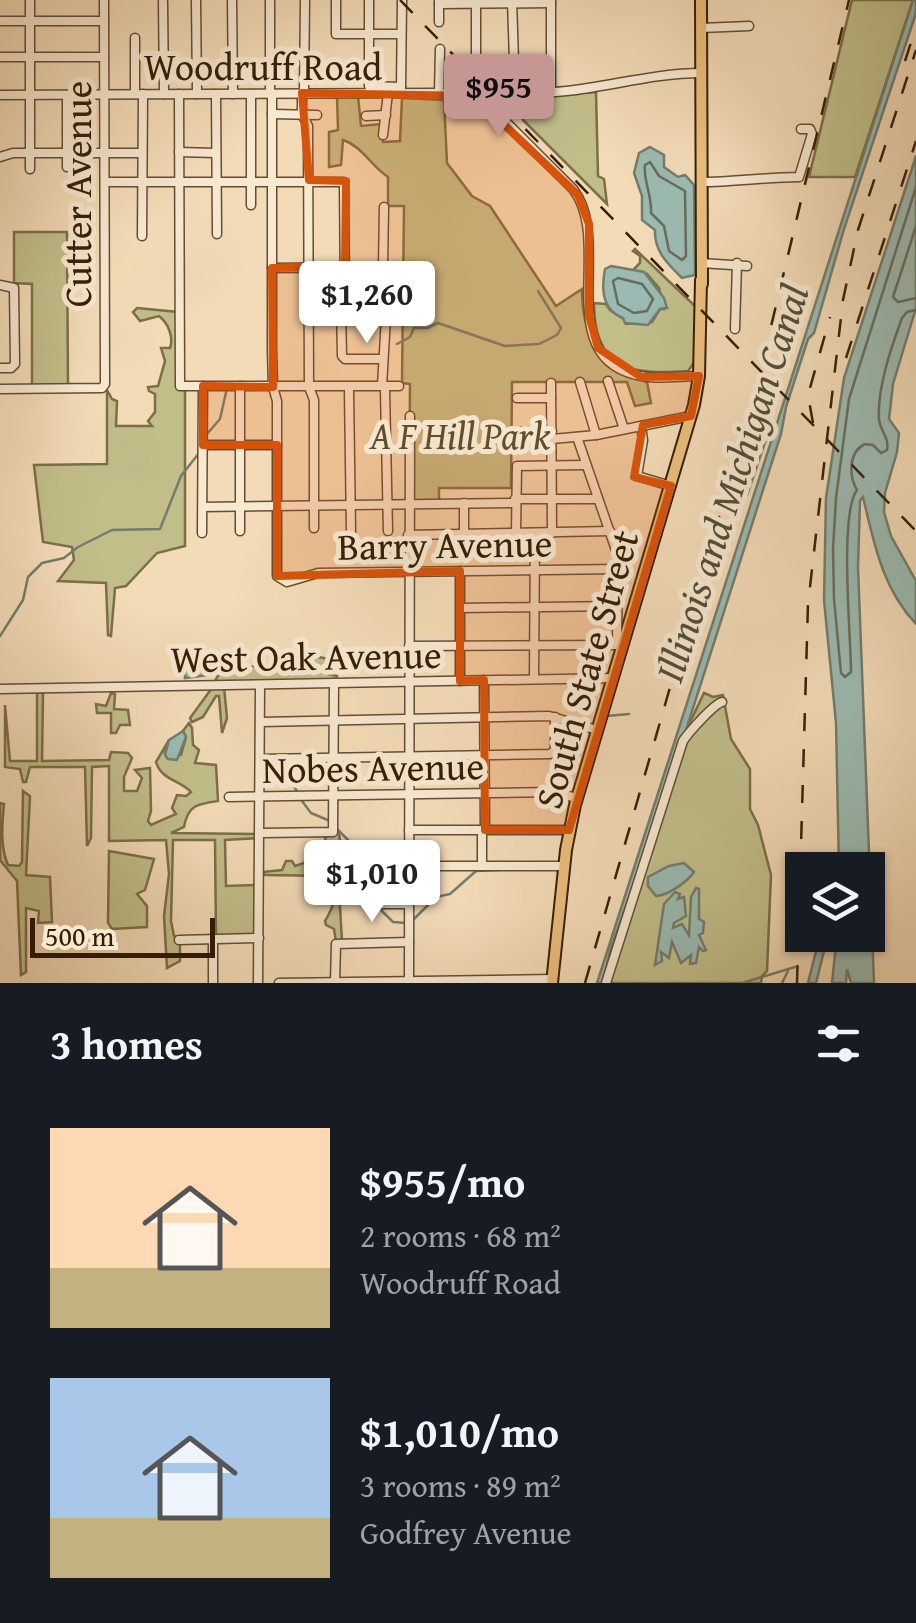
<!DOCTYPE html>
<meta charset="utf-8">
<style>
body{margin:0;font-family:"Gentium Book Plus",serif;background:#20242c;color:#f1f3f6;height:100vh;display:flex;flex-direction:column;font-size:38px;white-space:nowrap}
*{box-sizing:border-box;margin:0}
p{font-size:32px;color:#9ea1a6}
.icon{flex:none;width:55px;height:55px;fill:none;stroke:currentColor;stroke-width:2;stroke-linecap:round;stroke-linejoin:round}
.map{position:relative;height:983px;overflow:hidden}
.drawer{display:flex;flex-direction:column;background:#171b24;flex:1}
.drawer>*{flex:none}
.buttons{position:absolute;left:785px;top:852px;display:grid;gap:20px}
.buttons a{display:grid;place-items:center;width:100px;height:100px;border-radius:0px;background:#171b24;box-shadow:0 2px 8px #0004;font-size:50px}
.scale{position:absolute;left:30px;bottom:25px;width:185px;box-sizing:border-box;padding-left:10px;border:5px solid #361e06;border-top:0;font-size:28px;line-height:35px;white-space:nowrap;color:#361e06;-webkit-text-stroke:8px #f7e8d0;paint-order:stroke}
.price{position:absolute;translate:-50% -85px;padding:0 22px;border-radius:10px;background:#fff;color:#222;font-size:32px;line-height:65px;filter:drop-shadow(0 2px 5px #0008)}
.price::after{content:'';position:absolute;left:50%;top:60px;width:30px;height:22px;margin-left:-15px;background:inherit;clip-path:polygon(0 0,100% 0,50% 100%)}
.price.current{background:#c59692;color:#111}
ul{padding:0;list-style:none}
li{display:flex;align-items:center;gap:30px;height:250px;padding:0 50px}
li span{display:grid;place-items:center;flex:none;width:280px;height:200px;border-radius:0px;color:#555}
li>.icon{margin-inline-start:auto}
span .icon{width:120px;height:120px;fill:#fffc;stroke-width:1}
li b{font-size:42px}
h2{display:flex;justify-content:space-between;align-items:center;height:120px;padding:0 50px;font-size:42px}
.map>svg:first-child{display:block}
.green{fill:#c1be8a;stroke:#7c6e48;stroke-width:2.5}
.water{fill:#9bbbb2;stroke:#737c6d;stroke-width:2.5}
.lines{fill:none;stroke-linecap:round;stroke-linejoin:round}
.shore{stroke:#686c5c;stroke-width:2.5}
.stream{stroke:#737c6d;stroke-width:2.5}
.minor-casing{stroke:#654d32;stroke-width:11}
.major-casing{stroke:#361e06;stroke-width:14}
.minor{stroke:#f7e8d0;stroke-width:8}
.major{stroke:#eabe7c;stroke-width:10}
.rail{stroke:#361e06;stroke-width:2.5;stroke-dasharray:18 18;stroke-linecap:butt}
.marked{fill:#d6530b;fill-opacity:0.2;stroke:#d6530b;stroke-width:8;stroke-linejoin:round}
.labels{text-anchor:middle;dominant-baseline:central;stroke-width:10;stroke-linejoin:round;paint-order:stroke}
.street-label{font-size:38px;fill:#361e06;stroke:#f7e8d0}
.park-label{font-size:38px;font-style:italic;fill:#604e2e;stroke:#f7e8d0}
.water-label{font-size:40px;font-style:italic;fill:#544d3a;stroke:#f7e8d0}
</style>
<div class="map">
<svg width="916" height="983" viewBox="0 0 916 983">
<rect width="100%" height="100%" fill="#f3dbb7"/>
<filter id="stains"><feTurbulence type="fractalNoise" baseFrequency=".002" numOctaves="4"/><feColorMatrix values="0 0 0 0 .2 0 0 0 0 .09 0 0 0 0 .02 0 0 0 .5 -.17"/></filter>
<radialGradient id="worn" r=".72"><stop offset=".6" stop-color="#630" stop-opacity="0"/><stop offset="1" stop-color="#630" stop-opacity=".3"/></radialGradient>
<!-- green -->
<g class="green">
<polygon points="852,0 913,0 855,177 809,177"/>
<polygon points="596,92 598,176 604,179 607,204 523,120 516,105 519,96"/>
<path d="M337,96h21l3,30 20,-2 2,18 17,-1 2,-43 42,2 3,63 25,33 18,10 66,100 26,-17c0,49 18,79 65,93l4,21 -16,3 -8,-24h-115l-1,106h-72v15h-30l1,-119 -8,-1 2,-177h-16v-29c-17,-11 -26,-31 -45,-37l-2,25 -12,2v-35l9,-2z"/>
<polygon points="14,232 67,232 68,387 32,387 32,284 14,283"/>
<path d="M635,249l60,57 1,54 -8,11c-57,4 -94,-1 -94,-68l12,1 4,6 15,10 1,4 26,-2 8,-13h4l-5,-21 -12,-14 -16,-2 9,-9v-7l-7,-5z"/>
<path d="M137,308l41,4v73l7,6v155l-28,7 -31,33 -11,2 -4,48 -3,-1 -2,-52 -48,-2 16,-21 -2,-13 -29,-5 -9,-77 73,-1v-74l5,9 5,2 -1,25h36l-4,-5 7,-9v-18l-6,-3 -1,-4 10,-1 7,-25 -4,-13h9c4,-11 -2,-25 -11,-32l-19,5 -7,-9z"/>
<path d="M307,655l22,4 -4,8 3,7 9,2v5l-123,2 9,-17c21,3 40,-2 62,1l10,-10z"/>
<polygon points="224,687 227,718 222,733 219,696 216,696 203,717 192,722 190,718 212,688"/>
<path d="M37,691l6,2 -1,68 67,-1 2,-8 17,1 4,5 -8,19v14h13l5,-13 -7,-8 15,-2 1,43 -3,10 3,4 25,-11 -4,-6 5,-13 9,1 5,-4c-11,-12 -30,-12 -35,-30l13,-22 -4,13 16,2 5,-18 -3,-6 6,-8 3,5 1,17 6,5 -4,13 21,2 2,36c-21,3 -30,4 -34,26l-13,6 89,1v4l-35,2 1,46 33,-1 -1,52 -42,1 -1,-98h-42l-2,81 3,15 6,1v24l-13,7 -3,-52 5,-42 -3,-34 -57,1v-75l-17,1 -1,71 -4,8 -2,-79h-55l-4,15h-3l-3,-13 -15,-2v-62l5,56h27z"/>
<polygon points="111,693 115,694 114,709 128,710 130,725 120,725 116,733 111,733 111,713 97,713 96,704 106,706"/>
<polygon points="704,693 713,697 723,695 731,739 750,769 750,809 758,825 771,875 767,971 762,976 761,983 609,983 684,735"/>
<path d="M23,791l7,5 -4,79 24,2 2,45 -14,1 1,-12 -13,-3v64l-5,3 -4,-94 -17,-21v-57l4,1c-2,21 -4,43 4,61l11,1 3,-4z"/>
<path d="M335,833l4,1 5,30 23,1 -3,8h-26l4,68 -6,1 -2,-13 -8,-4 -1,-4c10,-16 12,-28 5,-45l-65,-1 -2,-3 19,-2 4,-9h6l3,5 9,-3 9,-15h13l-1,-11z"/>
<polygon points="109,851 154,859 145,890 137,894 147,906 147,927 112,929 108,923"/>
</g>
<!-- water -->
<g class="water">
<polygon points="913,0 916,0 916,13 844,229 814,333 808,339 786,407 781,434 668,786 610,951 603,983 597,983"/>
<path d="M650,147l14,8v12l14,10 7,-2 9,10 1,90 -13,3c-15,-15 -28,-27 -27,-48l-13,-10v-24l-8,-23 5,-20z"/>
<path d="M916,156v152l-23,76 -4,35 10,14 -2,19 -12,41 -1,19 7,24 25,45v43c-34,-36 -42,-81 -53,-127l-3,4 -2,66 16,416h-23l-4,-14 -1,14h-14l5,-48h31v-65h-29l-3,-147 -12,-123 2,-102 18,-120z"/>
<path d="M611,266l33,6 20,26 3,10 -7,1 -12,16 -23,-2 -2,-5c-21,-8 -22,-29 -18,-49z"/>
<polygon points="199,661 214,663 216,674 185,678 185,670"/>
<polygon points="183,731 186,737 177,760 168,759 165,755 169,740"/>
<path d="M684,863l10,9c-7,10 -25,23 -38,24l-8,-10v-9l21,-11z"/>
<polygon points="696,888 699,889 699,919 704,922 703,933 699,935 706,950 703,951 699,947 696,963 690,964 691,955 681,963 672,942 669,958 661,952 662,961 655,965 664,904 675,892 680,894 678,899 684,897 686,916 674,923 673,928 682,924 689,935 691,897"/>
<polygon points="820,935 828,935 816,983 808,983"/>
</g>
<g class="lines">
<!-- shore -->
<g class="shore">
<path d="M650,162l9,14 26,15 1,65 -4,4 -13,-9 -5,-25 -13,-13c1,-19 -8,-32 -6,-48z"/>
<path d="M916,187l-67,212 -13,99 -3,51 1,50 7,74 4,4 6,-5c0,-36 -12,-158 6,-182 -8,-14 -9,-38 8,-46l8,1 8,8 6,-3c2,-14 -6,-17 -8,-30 -2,-32 12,-72 23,-102l5,-6 9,-2"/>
<polyline points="916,226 893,297 898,302 916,298"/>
<polygon points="618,278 642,284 653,299 647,311 634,313 618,304 613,281"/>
</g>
<!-- stream -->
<g class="stream">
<polyline points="397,344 410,337 414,328 427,328 438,323 505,346 539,344 557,335 561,328 538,291"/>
<polyline points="207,434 220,419 227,388"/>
<polyline points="747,495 771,425"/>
<polyline points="720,505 743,497"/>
<polyline points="0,636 23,600 28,577 42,563 64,558 78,547 112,530 160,529 181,476 199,453"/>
<polyline points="607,716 629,714"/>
<polyline points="276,776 287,777 297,791"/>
<polyline points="299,797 311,813 330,821"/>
<polyline points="335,827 356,848 362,882 376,901"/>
<polyline points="380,909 393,922 406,923"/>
<polyline points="412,921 436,897 450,894 476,871 499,870"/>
<polyline points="722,983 727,983"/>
<polyline points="742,983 795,967"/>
<polyline points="782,983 788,971"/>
</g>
<!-- minor casing -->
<g class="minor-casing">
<g id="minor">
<polyline points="196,0 197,94"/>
<polyline points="232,0 233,94"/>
<polyline points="270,0 270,93"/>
<polyline points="336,0 336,34 401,34"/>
<polyline points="369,0 369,86 401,87"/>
<polyline points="439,0 439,22"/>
<polyline points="476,0 476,63"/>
<path d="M512,0l3,92c62,6 124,-19 186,-19"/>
<polyline points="551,0 551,91"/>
<polyline points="163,2 164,94"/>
<polyline points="439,4 551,3"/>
<polyline points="0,21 104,21"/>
<polyline points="701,28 749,26"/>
<polyline points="135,38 135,94"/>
<polyline points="0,57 104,57"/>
<polyline points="401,89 402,0"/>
<polyline points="302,93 302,114 308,126 309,387 314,400 314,528"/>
<polyline points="304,93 305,0"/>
<polyline points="439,93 440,49"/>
<polyline points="179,94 180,386 399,386"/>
<polyline points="216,94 217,234"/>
<polyline points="251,94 251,205"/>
<polyline points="272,94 272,350 273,387 277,401 277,576 287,582 318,573 618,569"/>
<path d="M0,95l439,-2 27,1 21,9 86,86c41,52 -21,166 63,186 19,5 43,1 63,1"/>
<polyline points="67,95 67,167"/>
<polyline points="272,114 317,115"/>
<polyline points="366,116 386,115"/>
<polyline points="383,135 388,93"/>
<polyline points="179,152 216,153"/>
<polyline points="0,157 13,153 142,153"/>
<polyline points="30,169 30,0"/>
<polyline points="105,182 344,182 345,295 341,311 342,356 345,359 382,359"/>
<path d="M701,182c34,0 65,-5 98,-5l13,-43 -2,-5h-9"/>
<polyline points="142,236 143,94"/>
<polyline points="701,263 747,266"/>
<polyline points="383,267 384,207"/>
<polyline points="272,268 401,267"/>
<polyline points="0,285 14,288 15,364 11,368 0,368"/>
<polyline points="345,295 381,294 387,300 382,386"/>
<polyline points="735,329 737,263"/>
<polyline points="608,381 624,429"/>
<polyline points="580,382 596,435"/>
<polyline points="551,383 552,533"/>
<polyline points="240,386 240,531"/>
<polyline points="0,389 102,388 105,384 104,0"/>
<polyline points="349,390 351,532"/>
<polyline points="385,390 388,531"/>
<polyline points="517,398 551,398"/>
<polyline points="641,426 643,440 637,476 671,486"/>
<polyline points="517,432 552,431"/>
<polyline points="577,437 618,556 617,643"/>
<polyline points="552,439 596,435 691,416"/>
<polyline points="203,445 277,445"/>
<polyline points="515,499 597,499"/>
<polyline points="464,503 464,535"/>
<polyline points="203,507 515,503"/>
<polyline points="202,533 203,386"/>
<polyline points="516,533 517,466 585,465"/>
<polyline points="408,535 610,531"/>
<polyline points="461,608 617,606"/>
<polyline points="409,646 623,645"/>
<polyline points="534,679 535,533"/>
<polyline points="484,680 485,830"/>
<polyline points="460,681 460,571"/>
<polyline points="0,689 613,678"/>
<polyline points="261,722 549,716 597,730"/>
<polyline points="261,759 550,754 555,750 555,717"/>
<polyline points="229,797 552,792 577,798"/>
<polyline points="409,830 569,830"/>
<polyline points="262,833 333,832 334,683"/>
<polyline points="409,866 564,866"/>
<polyline points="482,866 482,830"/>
<polyline points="378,904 409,904"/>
<polyline points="179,940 259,938"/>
<polyline points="213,940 213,983"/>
<polyline points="335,982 336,944 409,942"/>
<polyline points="258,983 260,685"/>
<polyline points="279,983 553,979"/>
<polyline points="409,983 410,416"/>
<path d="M606,983l77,-242c6,-9 30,-36 39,-39"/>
</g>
</g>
<!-- major casing -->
<g class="major-casing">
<g id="major">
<polyline points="701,0 702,284"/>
<polyline points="552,983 566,850 575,805 694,405 699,376 701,280"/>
</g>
</g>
<!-- minor -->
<use href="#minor" class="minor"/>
<!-- major -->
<use href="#major" class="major"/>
<!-- rail -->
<g class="rail">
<polyline points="400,0 916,531"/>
<polyline points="905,61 916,27"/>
<polyline points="846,358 916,141"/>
<polyline points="813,423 808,395 830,317"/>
<polyline points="585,983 757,385 849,0"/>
<polyline points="797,983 808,604 843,300 858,230 916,50"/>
</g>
</g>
<!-- marked area -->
<path class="marked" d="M302,93l172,3 104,99 11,29v91l9,33 43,29 58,-1 -8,40 -48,9 -9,52 37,9 -102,344h-84l-1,-150 -24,1v-110l-183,5v-131h-74v-59l70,1 -1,-119 73,-1 1,-86 -37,-1z"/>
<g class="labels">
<!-- street labels -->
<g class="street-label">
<text x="263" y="66">Woodruff Road</text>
<text transform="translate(77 194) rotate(-90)">Cutter Avenue</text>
<text transform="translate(445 544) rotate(-1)">Barry Avenue</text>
<text transform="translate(306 656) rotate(-1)">West Oak Avenue</text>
<text transform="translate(586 669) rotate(-74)">South State Street</text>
<text transform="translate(373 767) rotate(-1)">Nobes Avenue</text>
</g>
<!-- park labels -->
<g class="park-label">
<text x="460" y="435">A F Hill Park</text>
</g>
<!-- water labels -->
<g class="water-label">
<text transform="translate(731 483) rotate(-72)">Illinois and Michigan Canal</text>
</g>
</g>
<rect width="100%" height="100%" filter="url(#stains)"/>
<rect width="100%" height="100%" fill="url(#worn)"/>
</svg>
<div class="buttons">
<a><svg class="icon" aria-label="layers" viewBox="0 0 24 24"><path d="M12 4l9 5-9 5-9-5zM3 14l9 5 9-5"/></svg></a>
</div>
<div class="scale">500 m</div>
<b class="price current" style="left:499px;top:139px">$955</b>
<b class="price" style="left:367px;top:346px">$1,260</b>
<b class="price" style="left:372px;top:925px">$1,010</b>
</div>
<section class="drawer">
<h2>3 homes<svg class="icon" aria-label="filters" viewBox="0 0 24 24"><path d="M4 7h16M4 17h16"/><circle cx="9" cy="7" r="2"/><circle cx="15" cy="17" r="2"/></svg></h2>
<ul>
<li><span style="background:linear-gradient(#ffd9b3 70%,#c2b280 0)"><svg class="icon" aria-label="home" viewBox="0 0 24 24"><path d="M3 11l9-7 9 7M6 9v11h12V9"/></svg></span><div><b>$955/mo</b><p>2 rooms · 68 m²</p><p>Woodruff Road</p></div></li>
<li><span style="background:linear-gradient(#a9c7e8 70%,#c2b280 0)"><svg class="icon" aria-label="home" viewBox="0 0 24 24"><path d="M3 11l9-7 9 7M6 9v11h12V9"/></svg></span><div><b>$1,010/mo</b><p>3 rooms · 89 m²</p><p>Godfrey Avenue</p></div></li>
</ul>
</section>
